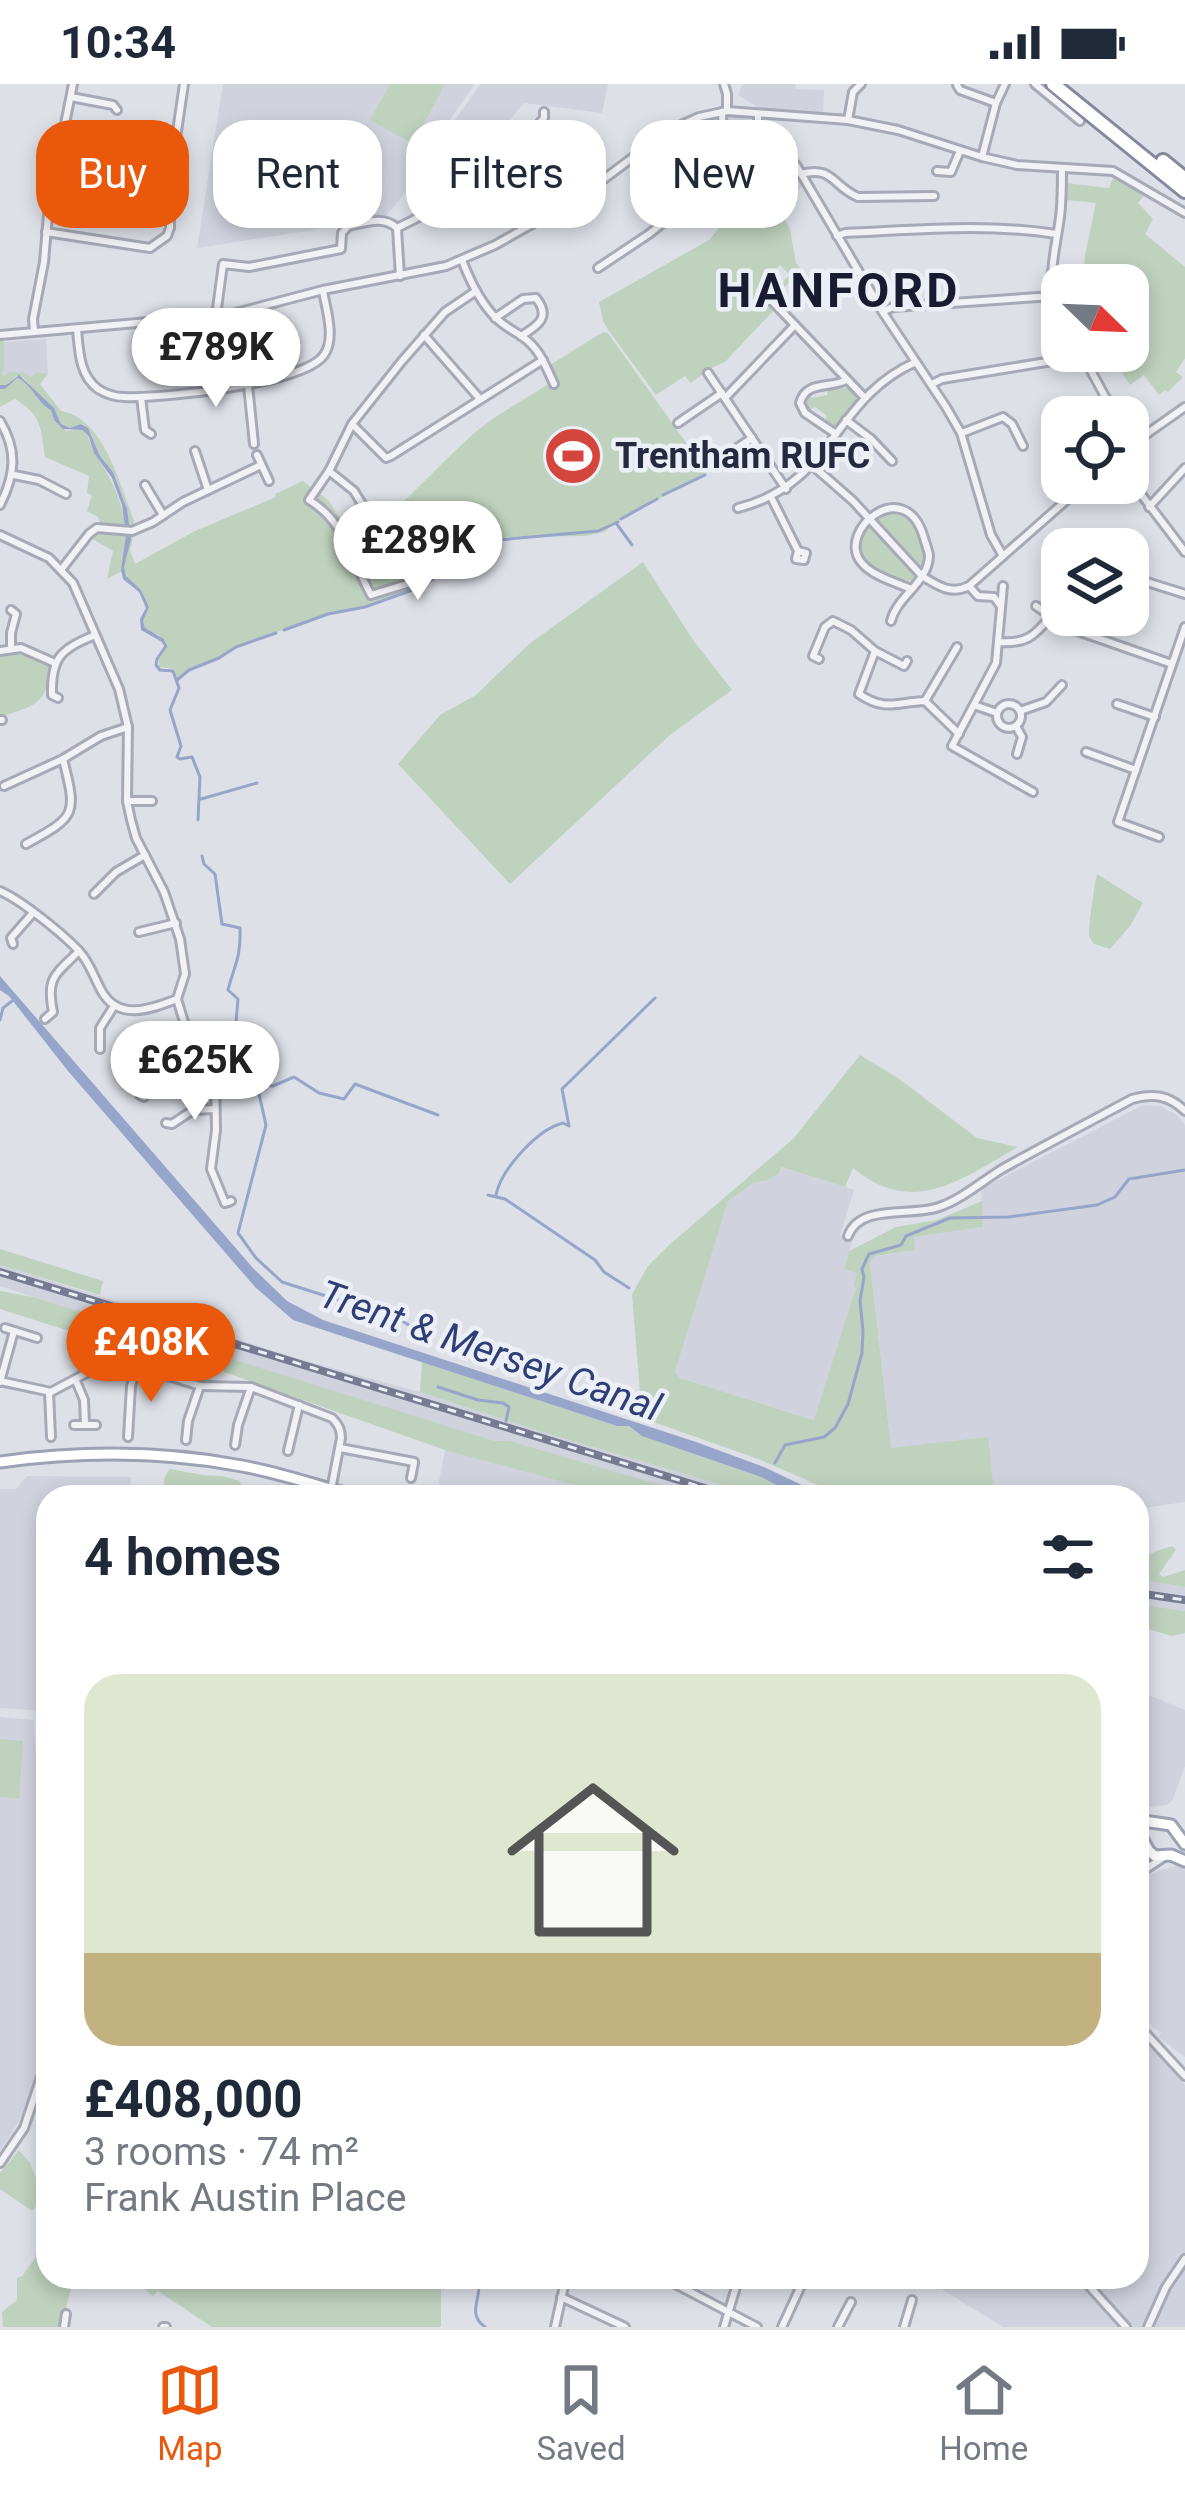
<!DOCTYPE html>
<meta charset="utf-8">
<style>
body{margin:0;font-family:Roboto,sans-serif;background:#f2f2f3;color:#1f2937;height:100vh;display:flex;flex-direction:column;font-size:45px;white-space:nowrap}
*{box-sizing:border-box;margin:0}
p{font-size:39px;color:#747a83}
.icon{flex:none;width:66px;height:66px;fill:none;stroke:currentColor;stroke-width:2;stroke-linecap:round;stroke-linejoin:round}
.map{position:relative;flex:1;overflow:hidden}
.details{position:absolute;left:36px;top:1401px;width:1113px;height:804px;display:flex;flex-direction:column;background:#fff;border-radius:36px;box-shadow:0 6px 18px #0003}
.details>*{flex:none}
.guide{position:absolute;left:36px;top:36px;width:1113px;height:108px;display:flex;gap:24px}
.needle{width:78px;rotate:113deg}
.fabs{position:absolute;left:1041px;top:180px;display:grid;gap:24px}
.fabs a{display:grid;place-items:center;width:108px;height:108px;border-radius:24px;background:#fff;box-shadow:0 6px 18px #0003;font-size:60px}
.price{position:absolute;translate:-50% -102px;padding:0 27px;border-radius:42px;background:#fff;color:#222;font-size:39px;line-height:78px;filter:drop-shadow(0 3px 6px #0008)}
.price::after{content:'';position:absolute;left:50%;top:72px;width:36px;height:27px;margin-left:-18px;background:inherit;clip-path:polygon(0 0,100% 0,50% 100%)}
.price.on{background:#ea580c;color:#fff}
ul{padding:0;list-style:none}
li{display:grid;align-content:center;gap:24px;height:636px;padding:0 48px}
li+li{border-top:3px solid #e0e1e3}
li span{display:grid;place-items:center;height:372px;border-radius:36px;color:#555}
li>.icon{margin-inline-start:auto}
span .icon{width:216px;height:216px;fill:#fffc;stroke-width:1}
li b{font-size:51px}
h2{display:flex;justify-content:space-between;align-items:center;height:144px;padding:0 48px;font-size:51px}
.tag{padding:0 42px;border-radius:36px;background:#fff;box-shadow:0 6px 18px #0003;font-size:42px;line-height:108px}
.tag.on{background:#ea580c;color:#fff}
.status{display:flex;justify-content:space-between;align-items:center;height:84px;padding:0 60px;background:#fff;direction:ltr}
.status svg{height:33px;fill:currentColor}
.tabs{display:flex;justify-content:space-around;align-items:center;height:168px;border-top:3px solid #e0e1e3;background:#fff;font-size:33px;color:#747a83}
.tabs a{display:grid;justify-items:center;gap:6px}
.tabs .on{color:#ea580c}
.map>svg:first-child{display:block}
.built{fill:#d0d2dd}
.green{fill:#bfd2be}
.water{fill:#97a5ca}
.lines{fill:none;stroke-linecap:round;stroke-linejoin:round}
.stream{stroke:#97a5ca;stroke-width:3}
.minor-casing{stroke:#a7a9b6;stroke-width:12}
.major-casing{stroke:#9da1b4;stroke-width:15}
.highway-casing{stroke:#85899f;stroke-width:18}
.minor{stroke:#f1f1f6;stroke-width:6}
.major{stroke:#fff;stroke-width:9}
.highway{stroke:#fff;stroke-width:12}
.rail-casing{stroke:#777b92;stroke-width:8}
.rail{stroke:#edeff6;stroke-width:3;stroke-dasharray:9;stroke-linecap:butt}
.labels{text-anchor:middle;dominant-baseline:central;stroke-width:9;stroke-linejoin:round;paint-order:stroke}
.poi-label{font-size:36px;font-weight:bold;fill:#262a40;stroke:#edeff6;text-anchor:start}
.water-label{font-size:39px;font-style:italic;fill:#2f3f75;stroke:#edeff6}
.district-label{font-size:48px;font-weight:bold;letter-spacing:3px;fill:#191c30;stroke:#edeff6}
</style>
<div class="status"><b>10:34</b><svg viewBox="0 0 49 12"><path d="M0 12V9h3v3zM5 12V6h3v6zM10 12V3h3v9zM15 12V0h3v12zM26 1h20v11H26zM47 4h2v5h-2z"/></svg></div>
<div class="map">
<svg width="1185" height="2243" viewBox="0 0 1185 2243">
<rect width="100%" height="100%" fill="#dee0e8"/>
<!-- built -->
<g class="built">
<polygon points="223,0 475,0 444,44 446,47 413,99 386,132 345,141 197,164"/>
<polygon points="481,0 608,0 602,29 524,19 483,68 448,45"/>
<polygon points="743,0 796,0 795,5 824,6 823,29 762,26 738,11"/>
<polygon points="731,32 749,35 778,67 761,78 767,90 774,92 792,84 802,102 794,112 798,119 779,130 759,122 728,121 722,102 733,84 757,74 755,66 694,62 686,43"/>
<polygon points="46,255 48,290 36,288 31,293 5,292 0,289 4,284 4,258"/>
<polygon points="1143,1021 1160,1022 1177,1031 1185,1041 1185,1418 1137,1425 1137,1413 1013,1413 994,1408 987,1354 891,1365 870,1177 873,1173 914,1166 913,1153 983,1143 981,1105"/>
<polygon points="780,1083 854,1106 840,1151 853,1155 844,1184 858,1189 857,1203 815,1336 680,1294 675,1288 728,1116 755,1098 766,1097 778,1089"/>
<polygon points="0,1181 306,1277 420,1308 539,1347 763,1413 646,1413 495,1357 142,1249 0,1202"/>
<polygon points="445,1366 494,1377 619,1413 436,1413"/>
<polygon points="27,1392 131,1393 129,1413 48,1413 48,1627 0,1624 0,1405 16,1405"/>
<polygon points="1137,1495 1185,1503 1185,1527 1137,1520"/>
<polygon points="1137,1606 1185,1626 1185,1682 1172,1717 1167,1721 1137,1724"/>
<polygon points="0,1633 33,1636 48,1810 48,1932 33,2005 19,2037 0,2067"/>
<polygon points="1177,1781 1185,1784 1185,1973 1158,1953 1161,1949 1148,1939 1137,1922 1137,1797 1147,1791"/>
<polygon points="1137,1948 1185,2001 1185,2243 1003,2243 922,2193 1137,2193"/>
</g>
<!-- green -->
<g class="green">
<polygon points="390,0 445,0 413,60 370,36"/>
<polygon points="221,51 248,56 239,106 212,101"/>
<polygon points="1114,92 1145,110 1138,119 1153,135 1145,150 1185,183 1185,274 1176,288 1183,293 1168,308 1165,306 1159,311 1144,291 1130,301 1108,267 1128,267 1128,201 1082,200 1085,171 1096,119 1067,116 1066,99 1109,104"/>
<polygon points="757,120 764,121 769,128 783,133 790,145 796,179 808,194 805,196 798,190 777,210 774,207 790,191 780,181 755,206 774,226 725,278 711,284 691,299 685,292 656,311 609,247 603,237 599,218 709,156 729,132 728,121 753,123"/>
<path d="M603,248l5,1 99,139 -1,4 -80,39 -22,17 -19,4 -79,1 -25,9 -23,17 1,3 -41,22 -31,12 -22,7 -37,7 -88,31 -21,13 -30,12 -11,9 -4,-10 -15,-2v-8l9,-14 -9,-10 -13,-5 -3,-9 6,-14 -8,-17 -12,-9 -5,-11 -17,9 6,-28 -22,-13 6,-5 37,1 -4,16 5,14 60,-33 81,-34 -1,-3 28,-13 26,20 27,40c42,-29 75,-69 113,-103 26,-24 58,-39 87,-59l-6,-14z"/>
<path d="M0,256l4,2v27l-3,5 4,2 4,-4 16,1 6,4 5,-5 12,2 -8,10 21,27c43,7 59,74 73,110l-1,4h-4l-2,-16 -14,-37 -13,-16 -10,-24 -7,-8 -13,4 -9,-4 -7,-16 -16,-13 -14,-17 -8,-2 -10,9h-6z"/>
<path d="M17,294c13,5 20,24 34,31l3,11 12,11 17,-2c7,9 8,19 14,28 15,22 24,42 28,68l-25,-2 -2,-6 -11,-6 5,-16 -5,-2 2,-17 -44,-19c-5,-30 -2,-41 -30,-58l-15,8v-18l5,-1z"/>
<polygon points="828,304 848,304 856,312 856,317 834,345 825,340 826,331 815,323 808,327 802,315 807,310 812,314 827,311"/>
<path d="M895,428c23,3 25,24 31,43l-6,14 -45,-49 2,-4z"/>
<path d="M872,440l44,49 -1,7c-16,4 -47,-7 -54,-24 -3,-10 3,-21 6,-31z"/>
<polygon points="643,478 693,556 732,606 671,650 510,800 398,680 440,631 476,611 529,560"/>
<path d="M11,569l18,3 20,10c0,38 -15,40 -49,51v-60z"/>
<path d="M1097,790l46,29 -13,23 -20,23 -16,-5c-2,-3 -4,-5 -5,-9 -1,-6 6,-55 8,-61z"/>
<path d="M860,971l38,23 79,60 41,9c-57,32 -104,71 -165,21l-8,19 -64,-20 -2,6 -13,8 -11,1 -27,19 -53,171 5,6 134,42 42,-132 -2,-2 3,-13 -13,-4 5,-18 47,-24 41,-7 45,-19 1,26 -69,10 1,13 -39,6 -6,6 21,186 97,-11 6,54 19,6h-168l-84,-37 -119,-42 -10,-124 16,-28 21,-21 125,-107z"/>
<polygon points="0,1165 103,1197 100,1211 0,1181"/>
<polygon points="0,1207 33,1213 495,1357 509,1357 702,1413 619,1413 445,1366 221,1287 210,1290 211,1297 198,1298 131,1276 134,1265 110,1260 0,1225"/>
<polygon points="422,1278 617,1342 629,1342 642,1352 761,1393 800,1413 763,1413 539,1347 420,1308"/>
<path d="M170,1385l33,6 20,1 16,5 3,4 -2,12c-16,0 -99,7 -70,-28z"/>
<polygon points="1172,1462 1176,1466 1159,1490 1163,1493 1185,1486 1185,1503 1137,1495 1137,1478 1156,1467"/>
<polygon points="1137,1520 1185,1527 1185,1549 1172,1552 1137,1542"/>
<polygon points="0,1655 23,1657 19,1715 0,1713"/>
<polygon points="19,2066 30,2079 43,2113 32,2127 0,2105 0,2089"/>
<polygon points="36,2173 48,2174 48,2193 74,2193 61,2243 3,2243 2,2228 17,2216 17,2194 22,2192"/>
<polygon points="103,2193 441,2193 441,2243 212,2243 158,2207 153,2212 138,2200 122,2201"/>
</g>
<!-- water -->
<g class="water">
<path d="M19,291l35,33 7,16 9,4 11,-4 7,4 12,28 13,16 14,37 4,30 -7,28 2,9 15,14 8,17 -6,14 2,7 19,11 -2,3 -21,-12 -1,-11 6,-11 -7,-16 -16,-13 -2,-9 5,-35 -4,-30 -10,-27 -18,-25 -5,-16 -6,-7 -20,-1 -9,-9 -3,-10c-14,-7 -20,-27 -34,-32l-12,11h-5v-4h6z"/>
<polygon points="0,892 253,1184 287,1217 323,1236 696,1358 764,1383 827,1413 800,1413 761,1393 642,1352 629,1342 617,1342 293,1236 255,1203 68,987 9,912 0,906"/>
</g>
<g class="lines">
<!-- stream -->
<g class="stream">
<polyline points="663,411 705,391"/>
<polyline points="621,435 657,415"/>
<polyline points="616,439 632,461"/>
<polyline points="284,546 328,530 365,523 418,504 498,456 598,447 618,438"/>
<polyline points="162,556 166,562 157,575 156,581 160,586 173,587 179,604 170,626 181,662 177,673 180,675 192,673 200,693 198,736"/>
<polyline points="177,596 189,586 219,574 236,563 276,549"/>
<polyline points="201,715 257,699"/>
<path d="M202,772l2,8 11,10 7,50 18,4c1,30 -5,35 -12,62l10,9 -2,23 12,2 6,6 1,46 11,49 -28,108 18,25 26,24 88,28 32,11 15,9"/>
<polyline points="0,936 3,924 12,917"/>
<polyline points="266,1001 273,1002 294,993 319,1009 344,1015 355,1000 438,1031"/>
<polyline points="488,1111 505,1115 595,1176 604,1188 629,1204"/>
<path d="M496,1111c5,-26 42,-66 67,-72l6,3 -7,-37 93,-91"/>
<polyline points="438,1303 478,1316 503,1319 509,1323 506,1337"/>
<polyline points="775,1379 785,1361 824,1353 835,1344 848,1320 862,1269 863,1247 860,1217 864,1193 862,1185 869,1170 901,1161 906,1152 950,1134 1008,1133 1097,1121 1115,1113 1129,1095 1185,1086"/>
<polyline points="752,1413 754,1408 765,1403"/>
<path d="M478,2193c6,19 -13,36 7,50"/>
</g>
<!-- minor casing -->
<g class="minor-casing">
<g id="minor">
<polyline points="724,0 727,10 727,27"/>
<polyline points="1035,0 1080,37"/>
<polyline points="957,1 960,6 996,19"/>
<polyline points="71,13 113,21 117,26"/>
<polyline points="758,30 758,40 796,81 882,227 946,323 961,349 991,451 1003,472"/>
<polyline points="848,36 853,8 861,0"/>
<polyline points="982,73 996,19 1005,0"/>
<polyline points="57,81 101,91 103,96"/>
<path d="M1062,85c0,16 0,32 -2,48 -5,39 -16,64 2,103"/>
<polyline points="937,87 951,88 960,67"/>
<path d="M801,90c32,-9 32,13 57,23l76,-1"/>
<polyline points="46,148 150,164 167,152 170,144 170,95 184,0"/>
<path d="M837,152l8,-3c71,-3 141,-10 211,1"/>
<path d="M462,176c8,21 18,43 35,59 9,9 22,14 32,23 12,11 18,27 25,42"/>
<polyline points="598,184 649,150 717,96 724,87 722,28"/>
<polyline points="400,192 397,144 421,132 496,81 506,79 544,34 544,28"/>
<polyline points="771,216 864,313"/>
<polyline points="884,227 893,223 1053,212"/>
<path d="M216,232l7,-52 26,3 92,-18 1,-16 6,-7c17,-3 35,-11 49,2"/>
<path d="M495,234l28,-19 13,-1c15,19 3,27 -15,38"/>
<path d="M77,245c2,21 2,46 21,60 8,5 17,8 26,8 36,2 180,-13 200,-42 12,-17 2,-46 -1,-64"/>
<polyline points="34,248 33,235 44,178 49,119 73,0"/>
<polyline points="0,251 228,231 323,206 446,182 495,161 580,113 668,47 699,33 727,27 848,36 898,46 982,73 1017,81 1113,87 1185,129"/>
<polyline points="424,251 480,315"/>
<polyline points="1082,270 1116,333"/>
<polyline points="708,289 786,405"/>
<polyline points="932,300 942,295 1071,274 1081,269"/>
<polyline points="248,301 254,360"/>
<polyline points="141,313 145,346 151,350"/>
<polyline points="725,314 795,241"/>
<polyline points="846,336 871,355 892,377"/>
<path d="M0,337c18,30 15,54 0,84"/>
<polyline points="678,339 722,309"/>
<polyline points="352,340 386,374 391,372 543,276"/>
<polyline points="962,349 1003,333 1012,340 1023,362"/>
<path d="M836,350l-31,-21 -5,-10c6,-23 30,-14 46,-23"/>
<polyline points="1128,363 1185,323"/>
<polyline points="195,367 208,406"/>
<polyline points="257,371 269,397"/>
<polyline points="713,380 752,354"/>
<path d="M812,381l41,36 69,75c16,10 29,19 47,10l117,-103"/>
<polyline points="329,387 354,407 362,420"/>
<polyline points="14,391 39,396 66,410"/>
<polyline points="1128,393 1185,468"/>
<polyline points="145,401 163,431"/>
<polyline points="771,413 798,467 806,469 804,476 796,475 798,467"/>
<polyline points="1149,423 1185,384"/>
<path d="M738,424c96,-24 95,-110 178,-146"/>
<polyline points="0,451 49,474 73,499 119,605 128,643 127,717 131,736 136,754 164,808 180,855 185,890 177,915 184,938 190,951 209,975 215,989 216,1046 211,1085 225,1119 231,1117"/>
<path d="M441,478l-31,21 -39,12c-19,-34 -25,-73 -62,-95l20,-29 23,-47 50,-63 43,-49 31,-21"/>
<polyline points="359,484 390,475 415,458"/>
<polyline points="61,486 89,450 97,444 132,447 153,438 183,418 261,381"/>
<polyline points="1128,492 1185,510"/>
<polyline points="969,502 978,512 994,513 1000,521"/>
<polyline points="1003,502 996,579 952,662 1033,708"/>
<polyline points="1036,522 1069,544 1172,580"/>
<polyline points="11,526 16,530 11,549 11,564"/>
<path d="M891,537c6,-25 37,-38 38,-65 0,-4 -4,-14 -5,-18 -18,-65 -88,-8 -63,24 11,14 34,20 50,27"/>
<path d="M999,558c26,2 35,-5 51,-25"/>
<polyline points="0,567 21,564 55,579"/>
<path d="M875,567l-16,43c27,18 37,8 66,7l34,33"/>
<polyline points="819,575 813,572 825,543 833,537 851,546 875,567 904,582 907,577"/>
<path d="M58,614l-6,-3c-1,-36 8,-46 41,-59"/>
<polyline points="925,617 957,563"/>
<polyline points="1117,620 1155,633"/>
<circle cx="1009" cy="632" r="12"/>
<polyline points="974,621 997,629"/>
<polyline points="1020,627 1046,618 1062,601"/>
<polyline points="0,636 2,636"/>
<polyline points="1016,642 1022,653 1017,670"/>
<polyline points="1086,668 1136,686"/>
<polyline points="4,702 63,675 101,652 128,643"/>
<polyline points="127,717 152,717"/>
<polyline points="1159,753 1118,738 1185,543"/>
<path d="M26,760c51,-28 51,-29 37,-85"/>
<path d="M0,807c21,9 69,47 83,65 8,11 12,23 18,34 17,32 50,19 76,9"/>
<polyline points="94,810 116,788 145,771"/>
<polyline points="139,848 176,839"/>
<polyline points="13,860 11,854 32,830"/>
<path d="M45,935l8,-7c-7,-35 2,-37 26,-61"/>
<polyline points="100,965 100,944 114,922"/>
<path d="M144,1013l-4,-2 -6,-14c7,-16 18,-17 35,-21 10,-3 19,-9 28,-16"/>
<polyline points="166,1039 172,1040 193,1026 215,1025"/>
<path d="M848,1152c12,-33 63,-19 91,-29 23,-8 42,-25 63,-38 43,-24 87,-47 130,-70 21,-6 37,-4 53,12"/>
<polyline points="5,1244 37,1254"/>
<path d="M0,1297l51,11 54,-29 14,-3 81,26 51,1 81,31c6,6 9,11 9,20l-10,52"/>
<polyline points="76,1297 84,1316 85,1341"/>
<polyline points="0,1298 14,1247"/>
<polyline points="49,1308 51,1353"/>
<polyline points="74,1341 96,1341"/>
<polyline points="128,1353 131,1302 137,1282"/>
<polyline points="186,1356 188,1337 200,1302"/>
<polyline points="235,1361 238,1341 251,1303"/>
<polyline points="340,1364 414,1378"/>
<polyline points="288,1367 299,1321"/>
<polyline points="411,1394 414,1379"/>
<polyline points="1137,1783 1146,1764"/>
<polyline points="1137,1791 1164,1773"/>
<polyline points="1137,1940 1185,1992"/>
<polyline points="0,2079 24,2044 48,1972"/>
<polyline points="662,2193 757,2243"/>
<polyline points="1081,2193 1126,2243"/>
<polyline points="561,2213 625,2243"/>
<polyline points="64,2243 66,2230"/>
<polyline points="163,2243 166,2243"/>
<polyline points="555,2243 566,2193"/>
<polyline points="724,2243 739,2193"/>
<polyline points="782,2243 805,2193"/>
<polyline points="838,2243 851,2218"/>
<polyline points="904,2243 912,2216"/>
<polyline points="1148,2243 1166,2203 1185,2175"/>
</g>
</g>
<!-- major casing -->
<g class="major-casing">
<g id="major">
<path d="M0,1378c80,-11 163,-11 242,4 39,7 78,21 117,31"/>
<polyline points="1137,1736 1171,1741 1185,1760"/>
<polyline points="1137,1745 1149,1767 1155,1772 1171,1771 1185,1777"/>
</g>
</g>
<!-- highway casing -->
<g class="highway-casing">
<g id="highway">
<polyline points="1053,0 1185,107"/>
<polyline points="1163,77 1185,95"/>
</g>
</g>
<!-- minor -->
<use href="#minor" class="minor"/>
<!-- major -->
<use href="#major" class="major"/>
<!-- highway -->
<use href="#highway" class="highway"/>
<!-- rail casing -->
<g class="rail-casing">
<g id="rail">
<polyline points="0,1188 734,1413"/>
<polyline points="1137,1509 1185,1516"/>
</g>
</g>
<!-- rail -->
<use href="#rail" class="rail"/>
</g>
<!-- icons -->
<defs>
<g id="stadium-disc" transform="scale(3)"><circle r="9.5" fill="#d4463c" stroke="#edeff6"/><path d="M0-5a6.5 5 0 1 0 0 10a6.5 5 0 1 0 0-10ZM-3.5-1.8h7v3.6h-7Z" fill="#fff"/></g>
</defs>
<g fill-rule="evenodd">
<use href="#stadium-disc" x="573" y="372"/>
</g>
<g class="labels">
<!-- poi labels -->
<g class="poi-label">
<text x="615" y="372">Trentham RUFC</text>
</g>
<!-- water labels -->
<g class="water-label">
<text transform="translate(490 1267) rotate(19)">Trent &amp; Mersey Canal</text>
</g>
<!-- district labels -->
<g class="district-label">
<text x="839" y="206">HANFORD</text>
</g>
</g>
</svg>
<div class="fabs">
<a><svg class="needle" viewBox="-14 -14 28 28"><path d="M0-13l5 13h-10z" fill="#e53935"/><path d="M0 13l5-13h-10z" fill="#747a83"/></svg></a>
<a><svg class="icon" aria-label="locate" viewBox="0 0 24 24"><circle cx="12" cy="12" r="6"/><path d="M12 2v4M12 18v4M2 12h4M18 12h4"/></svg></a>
<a><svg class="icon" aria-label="layers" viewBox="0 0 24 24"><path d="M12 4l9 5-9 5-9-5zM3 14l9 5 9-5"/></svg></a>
</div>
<b class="price" style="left:216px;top:326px">£789K</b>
<b class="price" style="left:418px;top:519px">£289K</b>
<b class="price" style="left:195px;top:1039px">£625K</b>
<b class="price on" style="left:151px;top:1321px">£408K</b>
<div class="guide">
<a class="tag on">Buy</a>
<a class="tag">Rent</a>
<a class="tag">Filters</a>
<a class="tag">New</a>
</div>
<section class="details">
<h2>4 homes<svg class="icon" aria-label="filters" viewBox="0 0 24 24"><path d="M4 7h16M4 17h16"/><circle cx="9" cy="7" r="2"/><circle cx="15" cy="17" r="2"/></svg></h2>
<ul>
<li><span style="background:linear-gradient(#dfe7d0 75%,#c2b280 0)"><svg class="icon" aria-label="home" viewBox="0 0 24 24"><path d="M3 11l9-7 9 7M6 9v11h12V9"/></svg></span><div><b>£408,000</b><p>3 rooms · 74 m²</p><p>Frank Austin Place</p></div></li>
</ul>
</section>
</div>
<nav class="tabs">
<a class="on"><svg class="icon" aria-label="map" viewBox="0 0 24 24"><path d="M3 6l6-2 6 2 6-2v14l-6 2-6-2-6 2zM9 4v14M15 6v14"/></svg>Map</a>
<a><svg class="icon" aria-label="saved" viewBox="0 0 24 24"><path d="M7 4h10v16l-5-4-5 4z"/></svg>Saved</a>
<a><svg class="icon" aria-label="home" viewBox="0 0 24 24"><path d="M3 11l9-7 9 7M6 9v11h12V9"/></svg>Home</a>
</nav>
